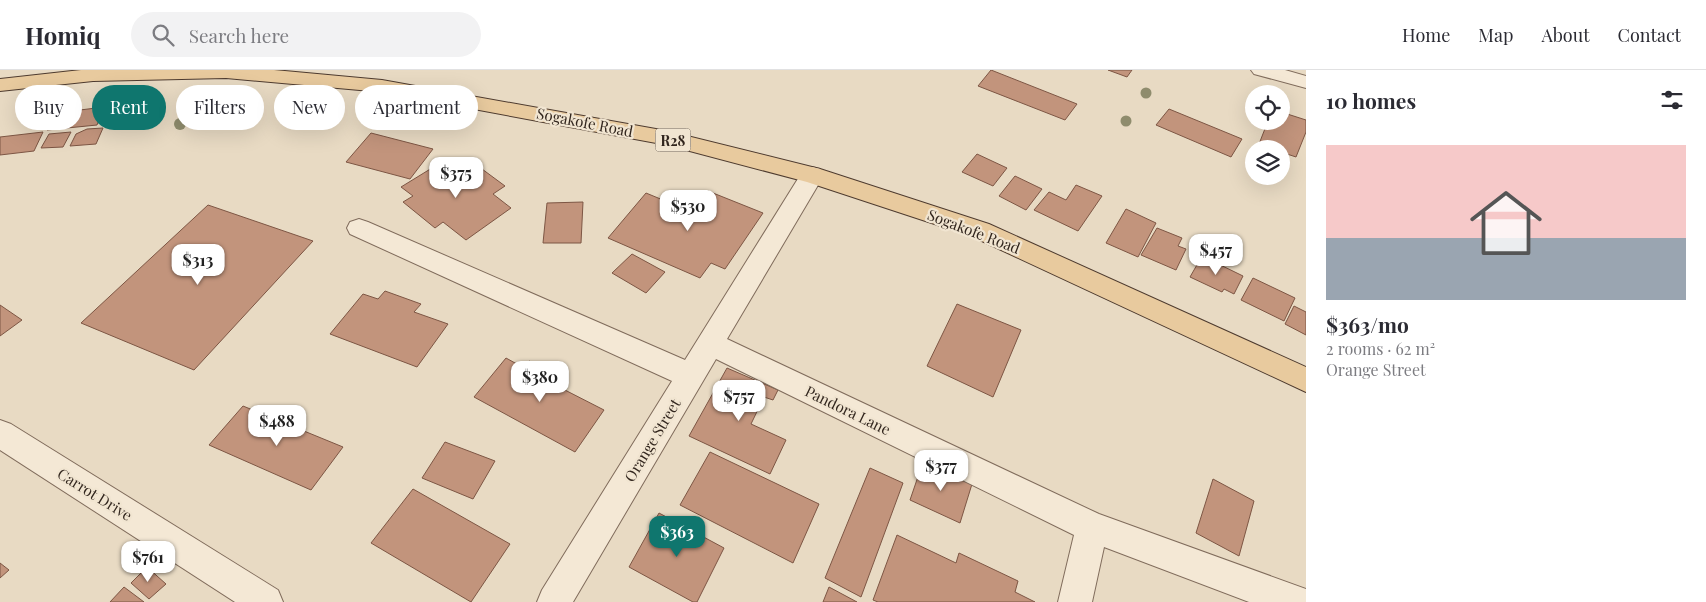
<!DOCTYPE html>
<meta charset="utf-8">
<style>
body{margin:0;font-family:"Playfair Display",serif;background:#f2f2f3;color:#2b2b33;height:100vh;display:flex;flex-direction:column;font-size:19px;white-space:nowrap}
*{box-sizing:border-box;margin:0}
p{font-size:16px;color:#7c7c81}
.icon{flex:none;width:28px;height:28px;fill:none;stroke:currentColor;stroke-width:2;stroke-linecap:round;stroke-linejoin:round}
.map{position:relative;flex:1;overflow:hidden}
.sheet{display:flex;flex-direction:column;background:#fff;width:400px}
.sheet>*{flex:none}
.hud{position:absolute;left:15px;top:15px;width:475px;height:45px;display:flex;gap:10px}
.fabs{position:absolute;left:1245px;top:15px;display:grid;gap:10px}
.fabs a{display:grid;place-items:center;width:45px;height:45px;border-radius:50%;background:#fff;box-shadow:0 5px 20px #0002;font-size:25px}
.price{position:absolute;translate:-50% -42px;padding:0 11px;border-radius:10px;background:#fff;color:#222;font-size:16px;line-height:32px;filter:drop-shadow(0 1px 2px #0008)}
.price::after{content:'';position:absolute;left:50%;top:30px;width:15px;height:11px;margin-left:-8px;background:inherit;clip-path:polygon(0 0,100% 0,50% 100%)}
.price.current{background:#0f766e;color:#fff}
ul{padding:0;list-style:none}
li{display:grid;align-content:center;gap:10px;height:265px;padding:0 20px}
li+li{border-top:1px solid #e1e1e2}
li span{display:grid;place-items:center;height:155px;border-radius:0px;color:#555}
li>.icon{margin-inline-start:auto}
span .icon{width:90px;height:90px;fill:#fffc;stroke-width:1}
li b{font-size:21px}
h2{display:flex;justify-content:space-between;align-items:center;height:60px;padding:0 20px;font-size:21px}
.tag{padding:0 18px;border-radius:22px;background:#fff;box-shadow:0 5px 20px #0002;font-size:18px;line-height:45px}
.tag.current{background:#0f766e;color:#fff}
header{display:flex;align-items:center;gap:30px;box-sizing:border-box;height:70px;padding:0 25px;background:#fff;border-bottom:1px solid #e1e1e2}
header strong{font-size:24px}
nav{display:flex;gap:28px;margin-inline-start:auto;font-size:18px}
.search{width:350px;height:45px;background:#f2f2f3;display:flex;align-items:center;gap:12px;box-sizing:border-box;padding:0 18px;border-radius:28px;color:#7c7c81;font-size:19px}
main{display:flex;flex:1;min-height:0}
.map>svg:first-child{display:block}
.building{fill:#c2947c;stroke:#7d5644}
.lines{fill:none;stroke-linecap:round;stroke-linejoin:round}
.minor-casing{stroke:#806c5c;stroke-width:2}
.primary-casing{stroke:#4e3b2f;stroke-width:2}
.minor{fill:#f4e8d5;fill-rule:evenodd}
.primary{fill:#e8ca9e;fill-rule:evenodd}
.tree{fill:#8f8c6d}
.labels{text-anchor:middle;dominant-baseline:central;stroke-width:4.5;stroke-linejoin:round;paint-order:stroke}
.shield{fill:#f1e5d1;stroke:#6b5f54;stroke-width:1}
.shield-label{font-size:14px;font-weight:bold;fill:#32261e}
.street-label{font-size:15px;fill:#32261e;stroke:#f1e5d1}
</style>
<header>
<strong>Homiq</strong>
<div class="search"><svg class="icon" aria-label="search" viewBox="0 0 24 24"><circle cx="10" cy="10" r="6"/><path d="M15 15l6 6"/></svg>Search here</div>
<nav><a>Home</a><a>Map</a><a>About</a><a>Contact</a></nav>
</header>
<main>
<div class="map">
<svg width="1306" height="532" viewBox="0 0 1306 532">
<rect width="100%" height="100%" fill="#e8dac3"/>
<!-- building -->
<g class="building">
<polygon points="991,0 1077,34 1065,50 978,16"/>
<polygon points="1108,0 1132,0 1127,7"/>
<polygon points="104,37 97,55 47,60 56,43"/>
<polygon points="1169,39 1242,69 1231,87 1156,55"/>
<polygon points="1281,42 1306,50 1306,62 1296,87 1281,82 1281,79 1272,79 1259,74 1268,51 1281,51"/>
<polygon points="103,58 96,74 70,76 76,64 87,59"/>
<polygon points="43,62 34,81 0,85 0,67"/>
<polygon points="71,62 63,77 41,78 49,64"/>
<polygon points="371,63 433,79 410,109 346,92"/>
<polygon points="977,84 1007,98 993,116 962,102"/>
<polygon points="445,90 469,107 482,99 505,116 493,124 511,138 466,170 443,152 435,158 403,132 413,126 401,117"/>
<polygon points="1015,106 1042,119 1026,140 999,126"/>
<polygon points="1076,115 1102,126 1078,161 1034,140 1049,122 1066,130"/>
<polygon points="708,121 763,143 725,199 711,193 700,208 608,168 646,123 692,142"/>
<polygon points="583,132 581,173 543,173 547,133"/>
<polygon points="208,135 313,171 194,300 81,253"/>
<polygon points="1126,139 1156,153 1138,187 1106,173"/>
<polygon points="1157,158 1182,168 1178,176 1186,179 1176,200 1141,185"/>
<polygon points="632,184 665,202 646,223 612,203"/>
<polygon points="1202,186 1243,206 1234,224 1224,219 1222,222 1190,207"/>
<polygon points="1253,208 1295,228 1284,251 1241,230"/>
<polygon points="385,221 421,234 414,242 448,254 417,297 330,264 363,224 378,229"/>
<polygon points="957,234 1021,260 993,327 927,296"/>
<polygon points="0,235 22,250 0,266"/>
<polygon points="1294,236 1306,242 1306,265 1285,254"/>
<polygon points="506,288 524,298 529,291 565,309 559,317 604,340 575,382 474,327"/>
<polygon points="727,298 778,320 773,330 764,327 751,354 786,370 770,404 689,366"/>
<polygon points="243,336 343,377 311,420 209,375"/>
<polygon points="445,372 495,391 473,429 422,408"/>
<polygon points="710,382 819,434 793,493 680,435"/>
<polygon points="923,392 972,414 960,453 910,430"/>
<polygon points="870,398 903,413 861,527 825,508"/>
<polygon points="1213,409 1254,431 1239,486 1196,463"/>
<polygon points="413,419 510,474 471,532 371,473"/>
<polygon points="659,443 724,478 697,532 693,532 629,497"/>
<polygon points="897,465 956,493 959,483 1018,511 1015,522 1035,532 878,532 873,530"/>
<polygon points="0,493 9,500 0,508"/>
<polygon points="147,497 166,514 149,529 131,513"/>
<polygon points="124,517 144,532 110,532"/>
<polygon points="829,517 857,532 823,532"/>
</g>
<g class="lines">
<!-- minor casing -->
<g class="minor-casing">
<g id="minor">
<polygon points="1251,0 1285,0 1306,6 1306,18 1254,4"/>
<polygon points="812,97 820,99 824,105 727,269 1099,444 1306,519 1306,532 1249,532 1104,477 1092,532 1058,532 1074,465 716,289 573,532 537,532 542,520 672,311 350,164 347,158 350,152 359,149 368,152 685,290 804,99"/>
<polygon points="0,350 11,354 278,520 283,532 235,532 0,380"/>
</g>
</g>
<!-- primary casing -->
<g class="primary-casing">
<polygon id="primary" points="81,0 274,0 382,10 667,61 820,99 989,154 1306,297 1306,322 971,166 807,112 667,75 382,22 226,8 93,11 0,21 0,9"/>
</g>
<!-- minor -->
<use href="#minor" class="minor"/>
<!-- primary -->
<use href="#primary" class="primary"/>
</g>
<!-- trees -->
<g class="tree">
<circle cx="1146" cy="23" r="5.5"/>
<circle cx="1126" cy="51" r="5.5"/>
<circle cx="180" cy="54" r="6"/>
</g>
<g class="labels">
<!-- shield labels -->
<rect class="shield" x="655.5" y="58.5" width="35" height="23" rx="4"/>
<g class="shield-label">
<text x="673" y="70">R28</text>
</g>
<!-- street labels -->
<g class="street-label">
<text transform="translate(585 52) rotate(11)">Sogakofe Road</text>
<text transform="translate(974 161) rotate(21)">Sogakofe Road</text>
<text transform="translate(848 340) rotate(26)">Pandora Lane</text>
<text transform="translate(652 370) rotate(-59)">Orange Street</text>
<text transform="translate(95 424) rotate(32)">Carrot Drive</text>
</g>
</g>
</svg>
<div class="fabs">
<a><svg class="icon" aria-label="locate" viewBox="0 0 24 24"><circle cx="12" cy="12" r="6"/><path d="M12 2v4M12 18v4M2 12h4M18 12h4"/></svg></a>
<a><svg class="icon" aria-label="layers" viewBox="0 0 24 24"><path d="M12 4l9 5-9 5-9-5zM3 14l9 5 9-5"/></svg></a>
</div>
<b class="price" style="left:456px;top:129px">$375</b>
<b class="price" style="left:688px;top:162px">$530</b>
<b class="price" style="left:1216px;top:206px">$457</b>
<b class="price" style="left:198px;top:216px">$313</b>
<b class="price" style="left:540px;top:333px">$380</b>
<b class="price" style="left:739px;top:352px">$757</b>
<b class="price" style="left:277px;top:377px">$488</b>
<b class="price" style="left:941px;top:422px">$377</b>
<b class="price current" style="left:677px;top:488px">$363</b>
<b class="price" style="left:148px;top:513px">$761</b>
<div class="hud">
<a class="tag">Buy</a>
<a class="tag current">Rent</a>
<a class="tag">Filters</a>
<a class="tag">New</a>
<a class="tag">Apartment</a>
</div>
</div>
<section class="sheet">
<h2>10 homes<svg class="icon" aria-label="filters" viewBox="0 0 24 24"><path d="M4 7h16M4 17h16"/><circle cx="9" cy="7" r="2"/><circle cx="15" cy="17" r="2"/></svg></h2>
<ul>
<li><span style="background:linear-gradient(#f6c9c9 60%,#9aa5b1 0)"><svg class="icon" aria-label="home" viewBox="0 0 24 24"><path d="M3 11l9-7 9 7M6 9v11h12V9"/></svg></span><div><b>$363/mo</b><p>2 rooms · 62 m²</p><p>Orange Street</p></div></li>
</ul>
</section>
</main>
